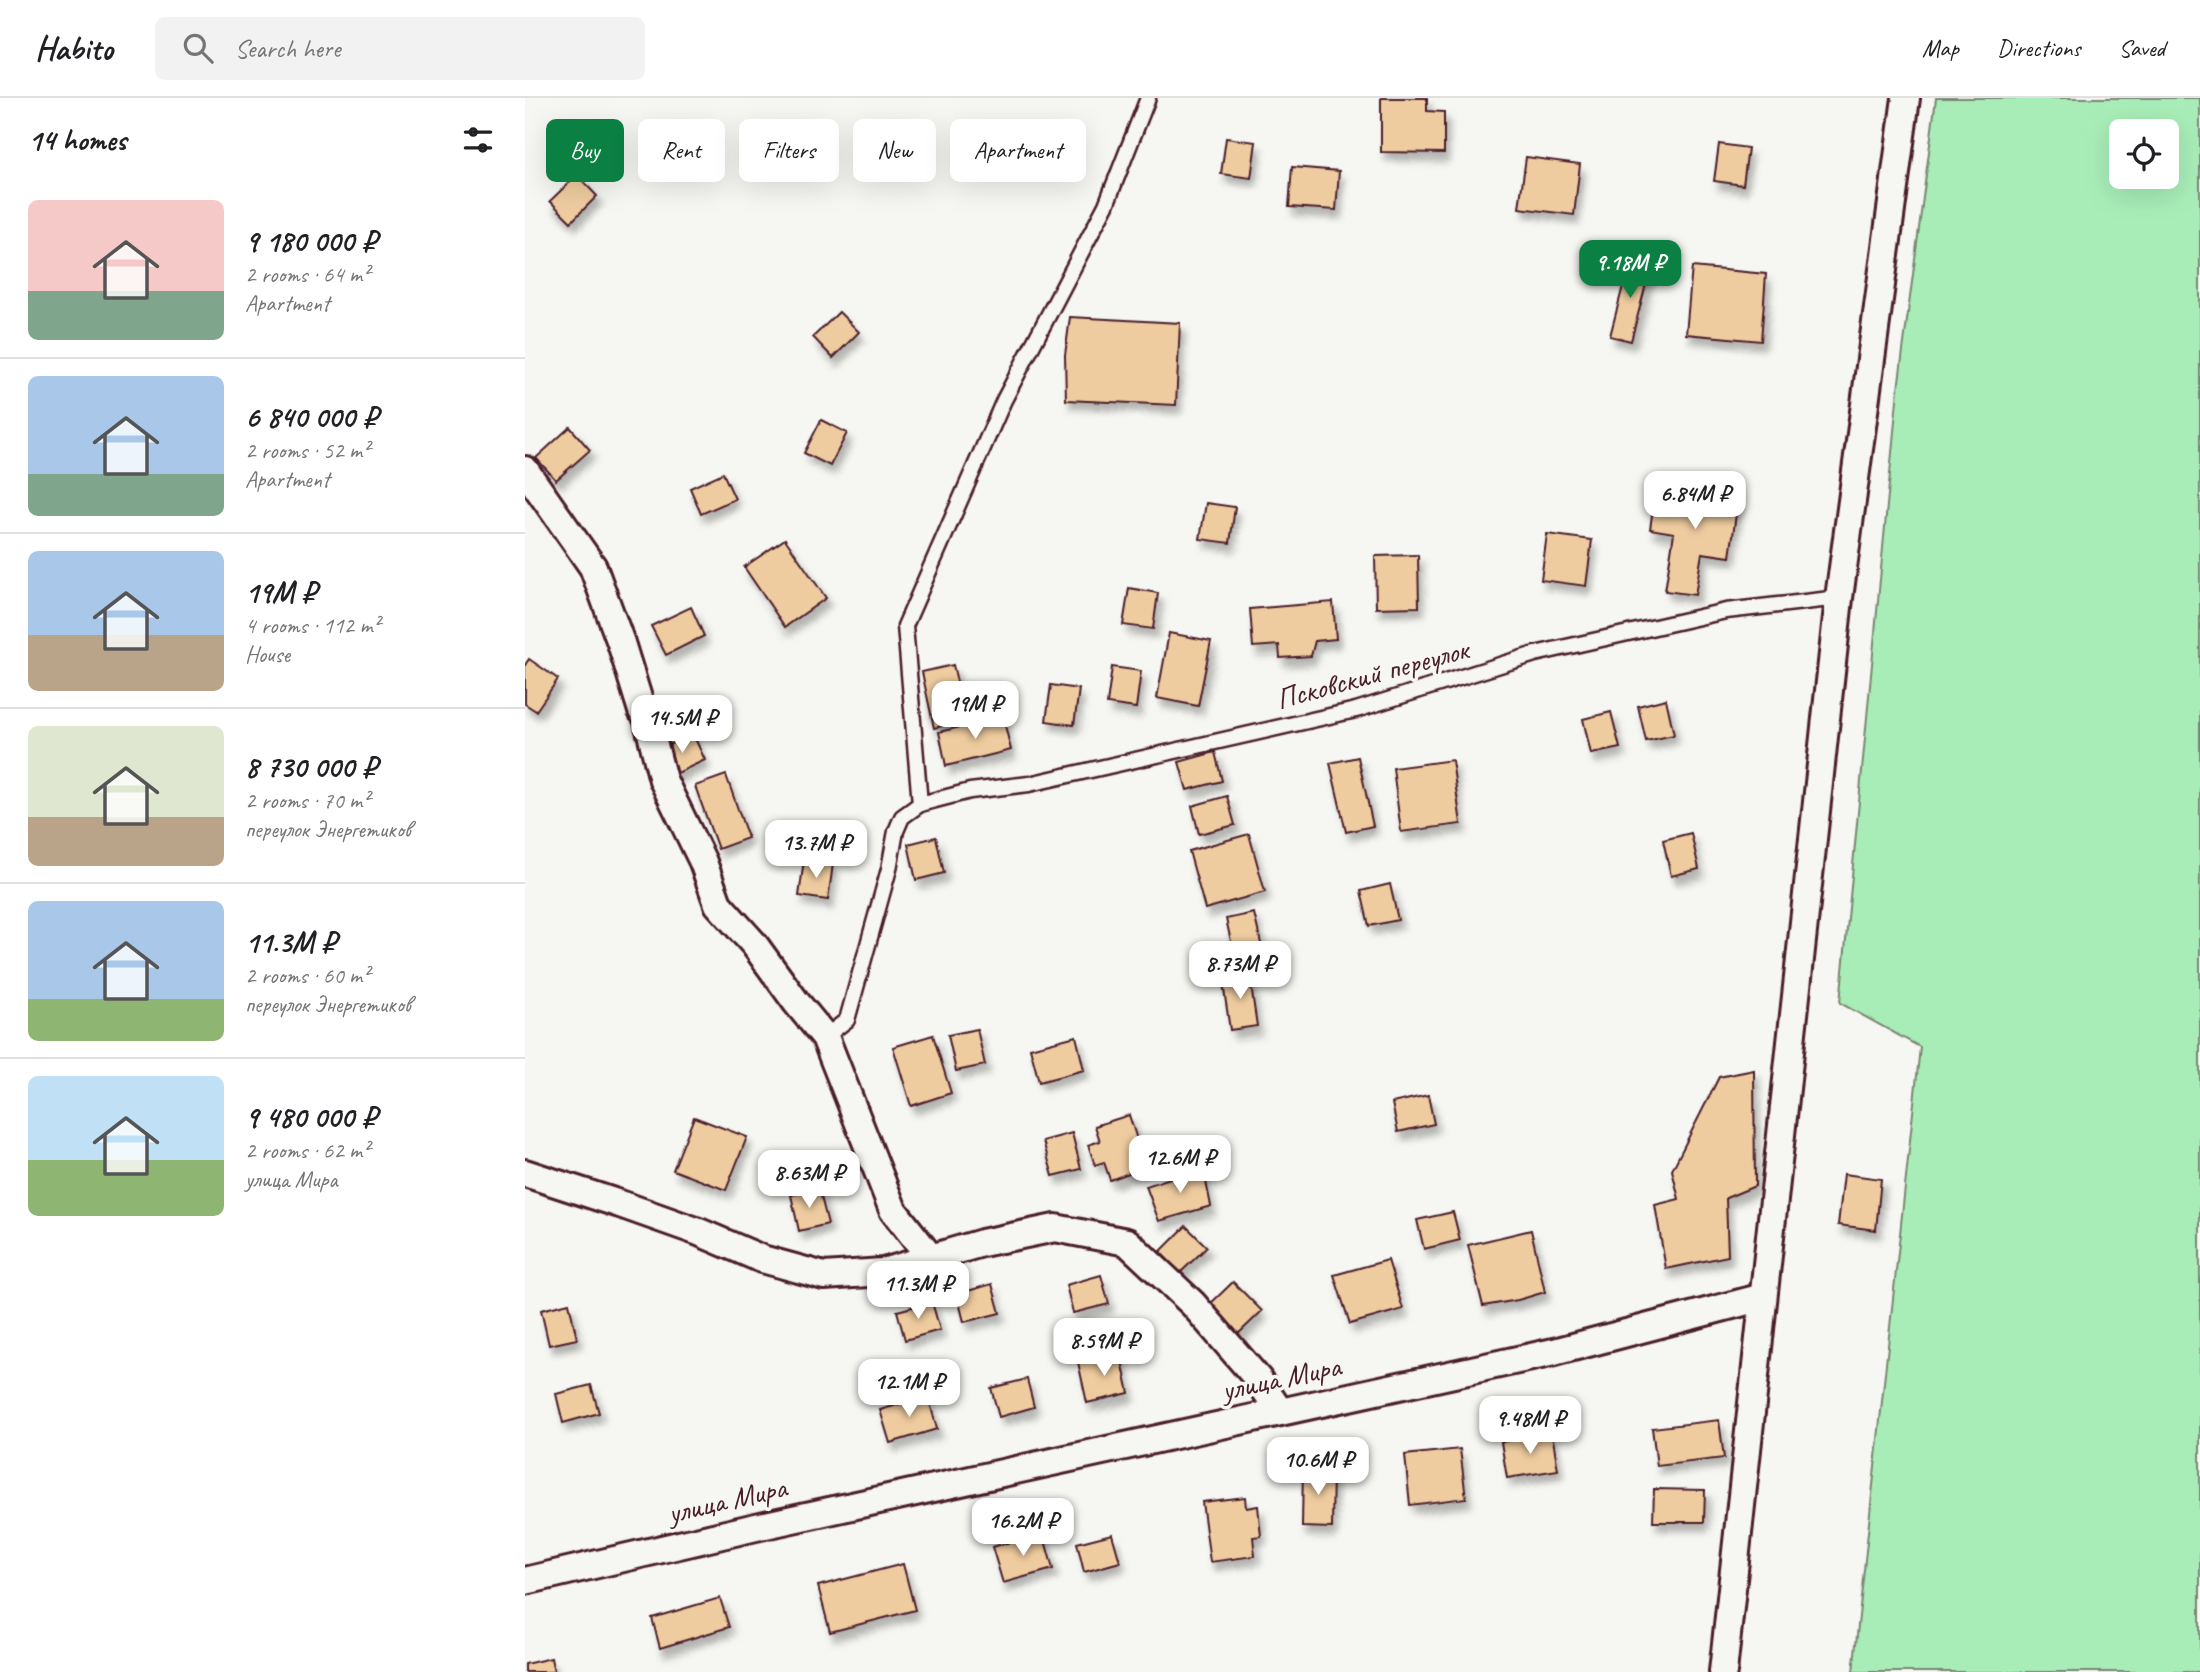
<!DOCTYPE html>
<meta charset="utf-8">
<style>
body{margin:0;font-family:Caveat,sans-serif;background:#f2f2f2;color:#202124;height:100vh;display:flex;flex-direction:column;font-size:26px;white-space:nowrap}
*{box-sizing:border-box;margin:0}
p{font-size:23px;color:#757577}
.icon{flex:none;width:38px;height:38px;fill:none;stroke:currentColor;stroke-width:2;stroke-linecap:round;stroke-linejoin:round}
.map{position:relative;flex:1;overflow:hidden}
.drawer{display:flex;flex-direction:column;background:#fff;width:525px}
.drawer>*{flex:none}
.guide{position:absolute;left:21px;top:21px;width:665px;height:63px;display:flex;gap:14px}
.tools{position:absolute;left:1584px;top:21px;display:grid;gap:14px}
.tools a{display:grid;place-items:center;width:70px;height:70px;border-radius:10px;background:#fff;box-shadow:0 7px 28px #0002;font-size:35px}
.price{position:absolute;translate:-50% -60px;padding:0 16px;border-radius:14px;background:#fff;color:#222;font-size:23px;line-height:46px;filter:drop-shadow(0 2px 4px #0008)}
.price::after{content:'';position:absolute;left:50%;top:42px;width:21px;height:16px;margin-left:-10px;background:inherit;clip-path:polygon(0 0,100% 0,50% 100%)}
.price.active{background:#0b8043;color:#fff}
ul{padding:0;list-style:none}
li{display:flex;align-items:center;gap:21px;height:175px;padding:0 28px}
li+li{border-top:2px solid #e0e0e0}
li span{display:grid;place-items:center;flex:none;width:196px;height:140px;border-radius:10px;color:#555}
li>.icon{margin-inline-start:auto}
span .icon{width:84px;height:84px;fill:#fffc;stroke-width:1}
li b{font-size:30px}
h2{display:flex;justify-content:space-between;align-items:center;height:84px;padding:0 28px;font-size:30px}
.pill{padding:0 24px;border-radius:10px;background:#fff;box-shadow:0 7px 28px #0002;font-size:24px;line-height:63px}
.pill.active{background:#0b8043;color:#fff}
header{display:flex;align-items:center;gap:42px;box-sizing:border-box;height:98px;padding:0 35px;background:#fff;border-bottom:2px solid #e0e0e0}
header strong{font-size:33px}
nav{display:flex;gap:38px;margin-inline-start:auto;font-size:24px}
.search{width:490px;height:63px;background:#f2f2f2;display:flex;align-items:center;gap:18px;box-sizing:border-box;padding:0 24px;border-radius:10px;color:#757577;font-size:26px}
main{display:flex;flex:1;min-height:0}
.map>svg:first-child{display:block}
.green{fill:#a8edb8;stroke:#798672;stroke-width:2;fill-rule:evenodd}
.building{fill:#efcca0;stroke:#4a1f2b;stroke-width:2;filter:url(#shadow)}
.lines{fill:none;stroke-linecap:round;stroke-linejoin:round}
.service-casing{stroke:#4a1f2b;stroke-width:19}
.minor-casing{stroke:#4a1f2b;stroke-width:32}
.service{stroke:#f6f6f2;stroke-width:14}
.minor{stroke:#f6f6f2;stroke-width:26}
.labels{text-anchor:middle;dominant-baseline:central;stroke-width:7;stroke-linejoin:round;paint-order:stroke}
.street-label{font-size:30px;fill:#4a1f2b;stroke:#f6f6f2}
</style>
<header>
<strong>Habito</strong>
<div class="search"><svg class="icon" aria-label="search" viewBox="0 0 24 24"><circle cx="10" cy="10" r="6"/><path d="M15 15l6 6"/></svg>Search here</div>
<nav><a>Map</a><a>Directions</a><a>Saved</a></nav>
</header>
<main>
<section class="drawer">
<h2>14 homes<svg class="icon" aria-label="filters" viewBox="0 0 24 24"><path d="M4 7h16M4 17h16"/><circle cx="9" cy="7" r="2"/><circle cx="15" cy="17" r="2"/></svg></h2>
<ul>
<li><span style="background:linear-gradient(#f6c9c9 65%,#7fa58c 0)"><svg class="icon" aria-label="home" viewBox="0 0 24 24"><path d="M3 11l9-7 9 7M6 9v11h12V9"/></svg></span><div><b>9 180 000 ₽</b><p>2 rooms · 64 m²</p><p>Apartment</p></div></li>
<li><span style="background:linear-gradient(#a9c7e8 70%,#7fa58c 0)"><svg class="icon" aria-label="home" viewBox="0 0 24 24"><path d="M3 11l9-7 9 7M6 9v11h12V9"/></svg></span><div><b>6 840 000 ₽</b><p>2 rooms · 52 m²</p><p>Apartment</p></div></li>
<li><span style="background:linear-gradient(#a9c7e8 60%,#b9a48a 0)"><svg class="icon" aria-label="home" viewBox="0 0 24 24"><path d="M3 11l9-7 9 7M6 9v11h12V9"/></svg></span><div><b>19M ₽</b><p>4 rooms · 112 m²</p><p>House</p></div></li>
<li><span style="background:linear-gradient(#dfe7d0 65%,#b9a48a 0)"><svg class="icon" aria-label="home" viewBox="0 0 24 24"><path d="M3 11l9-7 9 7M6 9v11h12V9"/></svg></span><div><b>8 730 000 ₽</b><p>2 rooms · 70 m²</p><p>переулок Энергетиков</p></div></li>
<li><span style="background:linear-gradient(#a9c7e8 70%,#8fb573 0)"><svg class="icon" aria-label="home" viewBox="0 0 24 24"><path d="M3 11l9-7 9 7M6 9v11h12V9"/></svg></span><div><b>11.3M ₽</b><p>2 rooms · 60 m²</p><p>переулок Энергетиков</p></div></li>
<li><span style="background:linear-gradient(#bfe0f5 60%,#8fb573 0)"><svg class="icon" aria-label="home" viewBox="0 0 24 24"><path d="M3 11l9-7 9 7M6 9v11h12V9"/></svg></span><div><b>9 480 000 ₽</b><p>2 rooms · 62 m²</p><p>улица Мира</p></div></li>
</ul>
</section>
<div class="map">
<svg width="1675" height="1574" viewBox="0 0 1675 1574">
<defs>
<filter id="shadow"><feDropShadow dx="4.5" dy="8" stdDeviation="3.5" flood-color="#0004"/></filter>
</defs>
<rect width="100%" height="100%" fill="#f6f6f2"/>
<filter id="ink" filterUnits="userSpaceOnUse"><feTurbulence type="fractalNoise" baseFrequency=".0143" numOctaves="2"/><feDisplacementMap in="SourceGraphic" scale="14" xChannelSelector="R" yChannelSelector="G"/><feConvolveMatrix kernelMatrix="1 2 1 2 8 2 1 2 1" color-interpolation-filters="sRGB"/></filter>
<g filter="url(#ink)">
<!-- green -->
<path class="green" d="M1411,0h264v1574h-347l67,-625 -80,-44 58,-614zM1642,33v46h-46v-46z"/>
<!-- building -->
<g class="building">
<polygon points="856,0 902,0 902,13 919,14 919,55 856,54"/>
<polygon points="701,40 731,44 726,80 696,76"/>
<polygon points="1194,46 1223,50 1218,87 1189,83"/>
<polygon points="1001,59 1055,66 1049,117 994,110"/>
<polygon points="767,69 814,73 811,112 764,109"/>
<polygon points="52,77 72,98 46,124 25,103"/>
<polygon points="1105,161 1126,167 1106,243 1085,238"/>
<polygon points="1167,169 1241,176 1236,243 1161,236"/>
<polygon points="314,214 334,234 308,260 288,239"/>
<polygon points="545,219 655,225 651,307 541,302 540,257"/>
<polygon points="296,322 322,335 305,368 279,355"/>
<polygon points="45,329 65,352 31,382 11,360"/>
<polygon points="198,375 210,401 176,416 165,390"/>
<polygon points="1151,385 1214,394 1205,459 1177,455 1170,497 1140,493 1149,435 1125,431 1129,403 1148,405"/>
<polygon points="681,405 710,409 705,445 675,441"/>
<polygon points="1022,436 1067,442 1061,488 1016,482"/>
<polygon points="260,441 301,500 260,529 219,469"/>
<polygon points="893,457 894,509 851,510 850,458"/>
<polygon points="604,490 633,495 628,531 598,527"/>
<polygon points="808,504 811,541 790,543 786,558 755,560 754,547 728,549 725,511"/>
<polygon points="166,509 179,538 141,557 126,528"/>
<polygon points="644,535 686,543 673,608 632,600"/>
<polygon points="4,561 33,581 11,613 0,606 0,567"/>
<polygon points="428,567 441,622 409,630 397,574"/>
<polygon points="587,569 616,573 611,610 582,606"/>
<polygon points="526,587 554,591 549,627 521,623"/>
<polygon points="1141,601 1149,637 1121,643 1113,608"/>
<polygon points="1086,614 1095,650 1066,656 1058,621"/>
<polygon points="478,619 486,652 421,668 414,634"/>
<polygon points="168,636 180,662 146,678 134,651"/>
<polygon points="690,654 697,683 662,692 654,664"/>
<polygon points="833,659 848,728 821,734 805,665"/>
<polygon points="927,662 936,726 876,734 868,670"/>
<polygon points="201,677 223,740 193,751 170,688"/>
<polygon points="702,698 710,727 674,736 667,708"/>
<polygon points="1166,735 1174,771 1146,778 1138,742"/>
<polygon points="724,736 740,794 680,811 664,753"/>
<polygon points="411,739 419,775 391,782 383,746"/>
<polygon points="279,762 308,766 303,802 274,798"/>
<polygon points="865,786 873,822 844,828 836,793"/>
<polygon points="729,815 737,850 709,857 701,821"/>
<polygon points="724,874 732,928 705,932 697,878"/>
<polygon points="452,931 460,967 431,973 423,937"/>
<polygon points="408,937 426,995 386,1008 368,949"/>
<polygon points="551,938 559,972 514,984 505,950"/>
<polygon points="1229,972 1230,1088 1201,1100 1203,1158 1141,1171 1130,1107 1154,1101 1147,1072 1194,979"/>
<polygon points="903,997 909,1026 873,1034 867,1005"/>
<polygon points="604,1017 621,1069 585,1082 579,1064 570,1067 563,1047 575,1043 570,1028"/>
<polygon points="169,1019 222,1039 201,1092 148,1072"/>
<polygon points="547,1035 556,1071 528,1078 518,1043"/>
<polygon points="678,1069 686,1108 634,1123 621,1088"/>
<polygon points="1319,1076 1356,1081 1351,1132 1313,1127"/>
<polygon points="294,1091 303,1126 274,1133 266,1097"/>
<polygon points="928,1114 935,1142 899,1151 892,1122"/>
<polygon points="661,1128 682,1149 655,1175 635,1154"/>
<polygon points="1006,1132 1020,1194 993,1202 958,1208 943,1147"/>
<polygon points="863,1162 878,1211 825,1226 809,1177"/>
<polygon points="576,1177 584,1206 548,1215 541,1187"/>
<polygon points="708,1184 737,1213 710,1239 681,1210"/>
<polygon points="467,1186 475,1215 439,1224 432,1196"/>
<polygon points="407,1204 415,1232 380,1242 372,1213"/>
<polygon points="44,1205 52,1241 24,1247 16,1212"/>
<polygon points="595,1254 604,1295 562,1305 553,1264"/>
<polygon points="502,1281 509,1309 474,1319 466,1290"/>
<polygon points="66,1287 74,1315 38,1325 31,1296"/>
<polygon points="403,1298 412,1331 365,1345 355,1312"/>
<polygon points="1194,1322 1199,1360 1132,1368 1127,1330"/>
<polygon points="1027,1335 1033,1372 982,1380 976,1344"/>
<polygon points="935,1351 941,1400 885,1407 880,1357"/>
<polygon points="778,1369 808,1369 807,1430 777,1429"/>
<polygon points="1129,1391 1180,1392 1179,1424 1128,1424"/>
<polygon points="720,1399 721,1410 733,1408 736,1438 728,1439 730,1458 685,1464 677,1404"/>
<polygon points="518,1435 528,1471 478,1485 467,1449"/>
<polygon points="587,1436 595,1464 559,1474 552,1445"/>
<polygon points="378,1466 390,1512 305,1534 293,1488"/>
<polygon points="195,1500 204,1529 135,1550 127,1520"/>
<polygon points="26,1560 29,1574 0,1574 0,1566"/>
</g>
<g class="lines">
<!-- service casing -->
<g class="service-casing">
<g id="service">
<polyline points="395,706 380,528 479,302 581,107 623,0"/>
<polyline points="300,939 322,922 364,771 371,733 377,719 395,706 445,693 504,686 831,612 1010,556 1201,513 1314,500"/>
</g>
</g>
<!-- minor casing -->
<g class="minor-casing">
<g id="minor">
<polyline points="0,372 68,469 96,545 117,613 121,616 138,682 178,764 193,806 229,846 271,904 300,939 368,1112 405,1159"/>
<polyline points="0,1075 95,1106 174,1134 237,1161 299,1178 358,1174 457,1145 530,1130 602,1144 668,1206 733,1281 755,1314"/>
<polyline points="0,1483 231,1429 1029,1254 1238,1199"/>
<polyline points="1198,1574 1314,500 1381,0"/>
</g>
</g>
<!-- service -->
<use href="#service" class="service"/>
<!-- minor -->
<use href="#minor" class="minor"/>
</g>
</g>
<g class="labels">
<!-- street labels -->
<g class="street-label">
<text transform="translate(847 576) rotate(-15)">Псковский переулок</text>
<text transform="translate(756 1280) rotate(-12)">улица Мира</text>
<text transform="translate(202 1402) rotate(-13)">улица Мира</text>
</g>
</g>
</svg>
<div class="tools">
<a><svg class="icon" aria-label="locate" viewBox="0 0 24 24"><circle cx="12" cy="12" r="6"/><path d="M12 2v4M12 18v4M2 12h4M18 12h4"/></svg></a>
</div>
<b class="price active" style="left:1105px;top:202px">9.18M ₽</b>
<b class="price" style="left:1170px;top:433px">6.84M ₽</b>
<b class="price" style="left:450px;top:643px">19M ₽</b>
<b class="price" style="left:157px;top:657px">14.5M ₽</b>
<b class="price" style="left:291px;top:782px">13.7M ₽</b>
<b class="price" style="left:715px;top:903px">8.73M ₽</b>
<b class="price" style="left:655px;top:1097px">12.6M ₽</b>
<b class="price" style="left:284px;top:1112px">8.63M ₽</b>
<b class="price" style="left:393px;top:1223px">11.3M ₽</b>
<b class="price" style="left:579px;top:1280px">8.59M ₽</b>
<b class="price" style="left:384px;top:1321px">12.1M ₽</b>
<b class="price" style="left:1005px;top:1358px">9.48M ₽</b>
<b class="price" style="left:793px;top:1399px">10.6M ₽</b>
<b class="price" style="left:498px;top:1460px">16.2M ₽</b>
<div class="guide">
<a class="pill active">Buy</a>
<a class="pill">Rent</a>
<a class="pill">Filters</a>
<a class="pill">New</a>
<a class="pill">Apartment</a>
</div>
</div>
</main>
